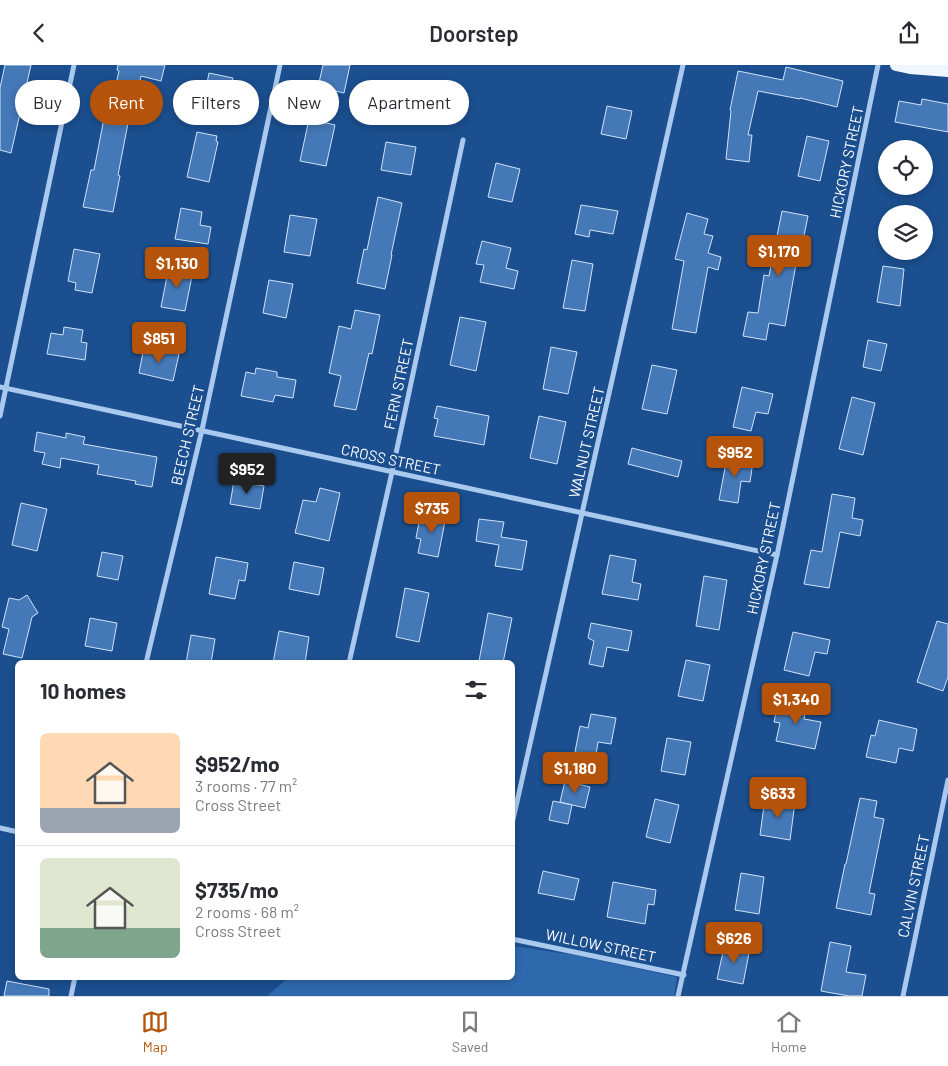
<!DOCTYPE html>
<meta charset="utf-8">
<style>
body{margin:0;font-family:Barlow,sans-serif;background:#f2f2f3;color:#2b2b33;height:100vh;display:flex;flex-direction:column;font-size:19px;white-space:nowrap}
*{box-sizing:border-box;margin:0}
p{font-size:16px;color:#7c7c81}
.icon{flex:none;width:28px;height:28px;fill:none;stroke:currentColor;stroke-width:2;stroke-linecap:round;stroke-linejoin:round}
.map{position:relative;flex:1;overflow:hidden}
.sheet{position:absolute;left:15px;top:595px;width:500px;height:320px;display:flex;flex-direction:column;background:#fff;border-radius:8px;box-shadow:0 2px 8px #0003}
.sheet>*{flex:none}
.guide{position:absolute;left:15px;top:15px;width:500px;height:45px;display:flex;gap:10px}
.controls{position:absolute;left:878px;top:75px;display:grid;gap:10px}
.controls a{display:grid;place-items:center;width:55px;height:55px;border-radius:50%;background:#fff;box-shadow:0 2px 8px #0003;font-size:25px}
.price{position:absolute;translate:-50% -42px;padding:0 11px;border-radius:5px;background:#b45309;color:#fff;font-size:16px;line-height:32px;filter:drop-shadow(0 1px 2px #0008)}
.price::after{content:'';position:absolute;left:50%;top:30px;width:15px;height:11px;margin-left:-8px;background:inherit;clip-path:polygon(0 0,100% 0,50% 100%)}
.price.on{background:#222;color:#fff}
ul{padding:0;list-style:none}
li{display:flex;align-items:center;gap:15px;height:125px;padding:0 25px}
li+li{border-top:1px solid #e1e1e2}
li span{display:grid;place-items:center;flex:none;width:140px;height:100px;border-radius:8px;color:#555}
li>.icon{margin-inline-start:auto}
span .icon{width:60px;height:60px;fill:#fffc;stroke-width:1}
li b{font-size:21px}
h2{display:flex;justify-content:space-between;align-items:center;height:60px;padding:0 25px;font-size:21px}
.chip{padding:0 18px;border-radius:22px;background:#fff;box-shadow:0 2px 8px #0003;font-size:18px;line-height:45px}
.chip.on{background:#b45309;color:#fff}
header{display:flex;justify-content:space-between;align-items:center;height:65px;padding:0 25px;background:#fff;font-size:22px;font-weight:600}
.dock{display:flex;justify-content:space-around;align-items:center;height:70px;border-top:1px solid #e1e1e2;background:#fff;font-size:14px;color:#7c7c81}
.dock a{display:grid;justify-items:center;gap:2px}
.dock .on{color:#b45309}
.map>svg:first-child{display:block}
.green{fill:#2e69ad}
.building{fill:#4478b7;stroke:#cfe3fa}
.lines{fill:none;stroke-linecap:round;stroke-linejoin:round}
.minor{stroke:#a9c9ee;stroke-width:5}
.primary{stroke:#f0f6ff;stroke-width:12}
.labels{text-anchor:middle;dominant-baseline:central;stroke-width:5;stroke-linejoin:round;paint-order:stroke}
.street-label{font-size:15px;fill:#fff;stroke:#1b4f8f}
</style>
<header><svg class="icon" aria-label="back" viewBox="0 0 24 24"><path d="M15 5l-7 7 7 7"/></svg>Doorstep<svg class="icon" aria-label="share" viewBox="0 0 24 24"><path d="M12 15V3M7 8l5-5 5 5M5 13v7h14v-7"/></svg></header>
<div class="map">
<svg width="948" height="931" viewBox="0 0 948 931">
<rect width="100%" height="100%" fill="#1b4f8f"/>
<!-- green -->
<polygon class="green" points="513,881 574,890 677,912 674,931 267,931 288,913 512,912"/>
<!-- building -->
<g class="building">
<polygon points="5,0 31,0 11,88 0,85 0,23"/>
<polygon points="118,0 165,0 161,16 141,11 137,28 115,23 119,6 117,5"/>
<polygon points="323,0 350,0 344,28 318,22"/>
<polygon points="786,2 843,16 837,42 800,33 800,34 758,26 748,70 752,70 749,97 726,94 731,46 730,45 738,6 783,15"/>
<polygon points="209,8 233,13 226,44 223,44 222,49 202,44"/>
<polygon points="922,34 948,39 948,67 895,57 899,36 921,40"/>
<polygon points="607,41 632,46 626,74 601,69"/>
<polygon points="105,48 129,53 118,110 120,111 113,147 83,142 91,105 94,105"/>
<polygon points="309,54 335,60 326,101 300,96"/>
<polygon points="197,67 217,71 216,76 218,77 209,117 187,112"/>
<polygon points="807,71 829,76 820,116 798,111"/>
<polygon points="386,77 416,82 411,110 381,105"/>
<polygon points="496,98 520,104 512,137 488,132"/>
<polygon points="378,132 402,138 391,190 392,190 385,224 357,218 364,184 367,185"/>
<polygon points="581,140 618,146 613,169 590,165 589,172 575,169"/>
<polygon points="181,143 202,147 200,160 211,162 208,179 175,174"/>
<polygon points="782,146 808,151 798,200 796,199 785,261 769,258 766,275 743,271 748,247 758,248 764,210 769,211"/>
<polygon points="687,148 708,154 704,169 713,171 708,188 721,192 718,205 708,202 696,268 672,264 684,196 675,194"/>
<polygon points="290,150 317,154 310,191 284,187"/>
<polygon points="482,176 511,183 506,203 518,206 514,224 480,217 484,200 476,199"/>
<polygon points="74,184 100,189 92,228 75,225 76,218 68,216"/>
<polygon points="572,195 593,199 585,246 563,243"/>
<polygon points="169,201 193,206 185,246 161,242"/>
<polygon points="883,201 904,204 900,241 877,237"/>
<polygon points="269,215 293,219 286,253 263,248"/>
<polygon points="355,245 380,250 372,289 369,288 356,345 334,341 341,311 329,308 339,261 351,264"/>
<polygon points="460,252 486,257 476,306 450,300"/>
<polygon points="64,262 83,265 81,277 87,278 85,295 47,289 51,268 63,270"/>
<polygon points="868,275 887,279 881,306 863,302"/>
<polygon points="144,282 179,289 173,316 139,308"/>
<polygon points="551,282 577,287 568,329 543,324"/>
<polygon points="652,300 677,305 667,349 642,344"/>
<polygon points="256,303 277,307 277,312 296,315 293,333 275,330 273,337 241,331 246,307 255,309"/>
<polygon points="742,322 773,329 768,349 756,347 751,366 733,362"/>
<polygon points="852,332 875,338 863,390 839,384"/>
<polygon points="437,341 489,351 484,380 434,371 438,354 434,353"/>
<polygon points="539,351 566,357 557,399 530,393"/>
<polygon points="37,367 66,373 66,368 85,372 83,379 157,392 152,422 135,419 136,416 97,409 99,400 61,393 60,403 42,399 45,388 34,386"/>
<polygon points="632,383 682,396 678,412 628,399"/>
<polygon points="727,392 753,396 750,417 741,416 738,438 719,435"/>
<polygon points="234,416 264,421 260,444 230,439"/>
<polygon points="320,423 340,428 329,476 295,468 303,435 316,437"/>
<polygon points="832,429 855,433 852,453 863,455 860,471 840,467 829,523 804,519 811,485 822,487"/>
<polygon points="21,438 47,444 37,486 12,480"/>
<polygon points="434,444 447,446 438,492 418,488 421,474 416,473 419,457 430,459"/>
<polygon points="479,454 504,457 501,472 527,476 522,505 495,501 499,480 476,476"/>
<polygon points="102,487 123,491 118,515 97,511"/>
<polygon points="610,490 636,495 632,517 641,519 638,535 602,529"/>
<polygon points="216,492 248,498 245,516 239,515 235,534 209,529"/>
<polygon points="294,497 324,503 319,530 289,524"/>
<polygon points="704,511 727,515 719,565 696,561"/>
<polygon points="405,523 429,528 419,577 396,572"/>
<polygon points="27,530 38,548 32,552 22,593 3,589 9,564 2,562 9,533 19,535"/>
<polygon points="488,548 512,553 503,598 488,598 479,596"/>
<polygon points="90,553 117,558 112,586 85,581"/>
<polygon points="937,556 948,559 948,612 943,626 917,617"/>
<polygon points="591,558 632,566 628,586 607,582 603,602 589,599 594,576 588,573"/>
<polygon points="279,566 309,572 305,598 273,598"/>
<polygon points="793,567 830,575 827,589 815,587 809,611 784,605"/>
<polygon points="191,570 215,574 211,598 186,598"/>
<polygon points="686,595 710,600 703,636 678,631"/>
<polygon points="779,634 807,639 804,654 821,657 815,684 776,676 780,658 774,657"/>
<polygon points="591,649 616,653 611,679 598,677 596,690 575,687 580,661 588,663"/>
<polygon points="879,655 917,664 913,686 899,683 896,698 866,692 871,670 875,671"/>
<polygon points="667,673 691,677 685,710 661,706"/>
<polygon points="565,716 590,722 585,743 560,737"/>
<polygon points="765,733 795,737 790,775 760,770"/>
<polygon points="860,733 877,736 874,752 884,754 869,828 875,829 871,850 836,843 845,799 846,799"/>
<polygon points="655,734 679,740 670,778 646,772"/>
<polygon points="553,736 572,740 568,759 549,755"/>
<polygon points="543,806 579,814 574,835 538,828"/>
<polygon points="741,808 764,812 759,849 735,845"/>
<polygon points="613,817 656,825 654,840 648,839 645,859 607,852"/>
<polygon points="830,877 851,881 846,907 866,910 862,931 849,931 821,926"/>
<polygon points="725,878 750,883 743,919 717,914"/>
<polygon points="7,916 49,924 49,931 4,931"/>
</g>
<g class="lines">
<!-- minor -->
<g class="minor">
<polyline points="0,322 777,490"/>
<polyline points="0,351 74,0"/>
<polyline points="146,598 202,365 280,0"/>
<polyline points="349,598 392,407 463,75"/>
<polyline points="512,759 683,0"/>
<polyline points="0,763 18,767"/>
<polyline points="512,874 684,910"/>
<polyline points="71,931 75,912"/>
<polyline points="678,931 777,490 878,0"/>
<polyline points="903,931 948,715"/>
</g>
<!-- primary -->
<polyline class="primary" points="896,0 910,3 948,6"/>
</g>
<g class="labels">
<!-- street labels -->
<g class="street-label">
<text transform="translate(846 97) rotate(-78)">HICKORY STREET</text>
<text transform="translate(398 319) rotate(-78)">FERN STREET</text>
<text transform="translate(187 370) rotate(-77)">BEECH STREET</text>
<text transform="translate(586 377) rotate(-77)">WALNUT STREET</text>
<text transform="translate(391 394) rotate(12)">CROSS STREET</text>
<text transform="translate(763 493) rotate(-78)">HICKORY STREET</text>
<text transform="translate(913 821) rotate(-78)">CALVIN STREET</text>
<text transform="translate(601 880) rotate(12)">WILLOW STREET</text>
</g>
</g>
</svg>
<div class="controls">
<a><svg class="icon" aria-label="locate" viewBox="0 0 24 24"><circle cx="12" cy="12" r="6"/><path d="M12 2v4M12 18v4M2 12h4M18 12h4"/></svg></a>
<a><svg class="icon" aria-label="layers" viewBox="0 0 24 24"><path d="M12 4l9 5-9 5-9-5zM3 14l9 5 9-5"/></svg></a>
</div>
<b class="price" style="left:779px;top:212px">$1,170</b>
<b class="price" style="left:177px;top:224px">$1,130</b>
<b class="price" style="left:159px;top:299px">$851</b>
<b class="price" style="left:735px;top:413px">$952</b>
<b class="price on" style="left:247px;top:430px">$952</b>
<b class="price" style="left:432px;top:469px">$735</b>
<b class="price" style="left:796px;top:660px">$1,340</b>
<b class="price" style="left:575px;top:729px">$1,180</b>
<b class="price" style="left:778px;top:754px">$633</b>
<b class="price" style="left:734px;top:899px">$626</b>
<div class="guide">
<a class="chip">Buy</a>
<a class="chip on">Rent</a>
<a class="chip">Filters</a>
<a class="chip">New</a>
<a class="chip">Apartment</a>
</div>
<section class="sheet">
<h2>10 homes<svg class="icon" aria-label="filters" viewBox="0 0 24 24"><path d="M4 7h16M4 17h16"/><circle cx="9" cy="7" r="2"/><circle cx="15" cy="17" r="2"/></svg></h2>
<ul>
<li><span style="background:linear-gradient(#ffd9b3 75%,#9aa5b1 0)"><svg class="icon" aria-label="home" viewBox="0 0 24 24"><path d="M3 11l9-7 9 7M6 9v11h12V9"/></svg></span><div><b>$952/mo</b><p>3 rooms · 77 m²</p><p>Cross Street</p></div></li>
<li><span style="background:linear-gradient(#dfe7d0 70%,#7fa58c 0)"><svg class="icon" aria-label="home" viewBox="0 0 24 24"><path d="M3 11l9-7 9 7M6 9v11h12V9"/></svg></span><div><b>$735/mo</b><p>2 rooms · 68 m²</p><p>Cross Street</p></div></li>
</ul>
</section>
</div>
<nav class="dock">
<a class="on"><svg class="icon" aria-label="map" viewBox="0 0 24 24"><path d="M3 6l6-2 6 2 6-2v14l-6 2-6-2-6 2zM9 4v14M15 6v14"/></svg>Map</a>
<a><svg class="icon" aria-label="saved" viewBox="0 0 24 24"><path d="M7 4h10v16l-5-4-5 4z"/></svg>Saved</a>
<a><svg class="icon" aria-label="home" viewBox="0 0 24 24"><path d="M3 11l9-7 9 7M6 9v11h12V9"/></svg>Home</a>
</nav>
